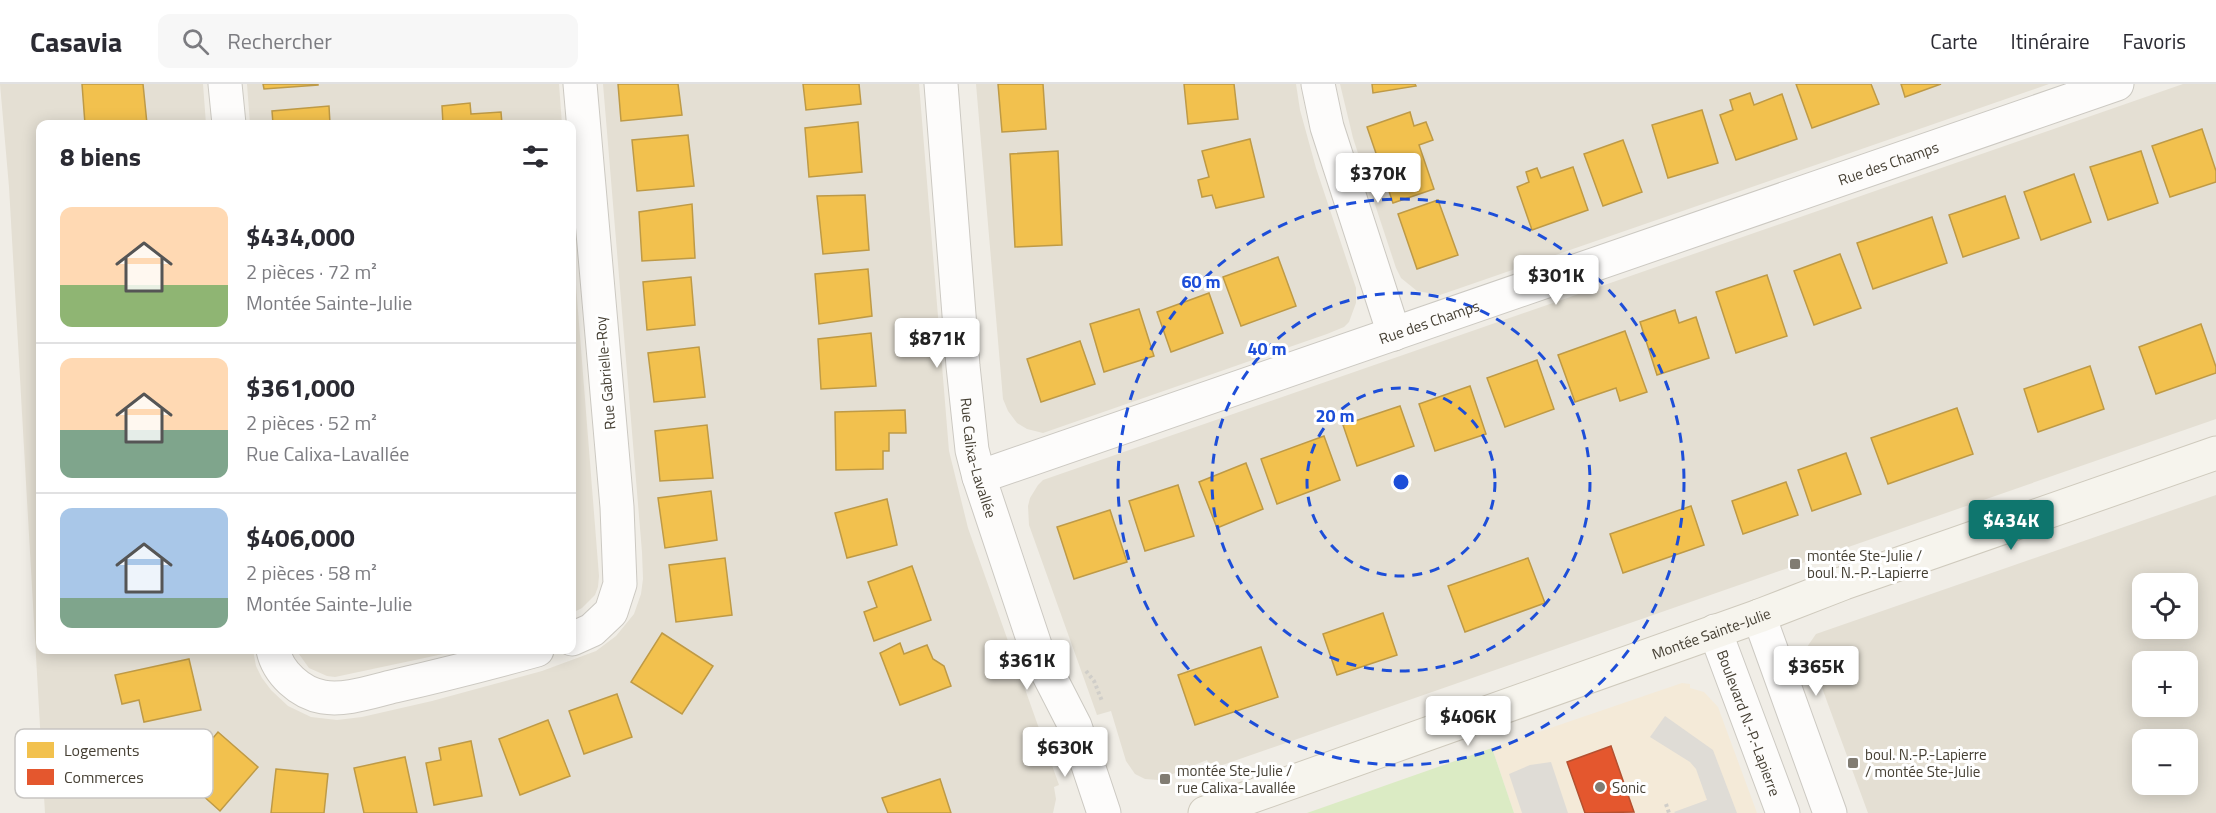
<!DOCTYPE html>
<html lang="fr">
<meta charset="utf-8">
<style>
body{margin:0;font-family:"Titillium Web",sans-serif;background:#f7f7f7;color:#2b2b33;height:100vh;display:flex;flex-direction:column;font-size:22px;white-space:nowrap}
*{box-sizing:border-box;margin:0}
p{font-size:20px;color:#7c7c81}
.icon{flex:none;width:33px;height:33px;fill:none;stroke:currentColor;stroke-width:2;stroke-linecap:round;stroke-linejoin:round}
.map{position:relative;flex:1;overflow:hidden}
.details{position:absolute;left:36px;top:36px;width:540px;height:534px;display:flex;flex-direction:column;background:#fff;border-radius:12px;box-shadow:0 3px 15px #0003}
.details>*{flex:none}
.controls{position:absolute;left:2132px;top:489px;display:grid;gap:12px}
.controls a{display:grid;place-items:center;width:66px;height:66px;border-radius:12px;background:#fff;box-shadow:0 3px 15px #0003;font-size:30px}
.price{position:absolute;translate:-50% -51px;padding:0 14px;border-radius:6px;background:#fff;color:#222;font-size:20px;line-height:39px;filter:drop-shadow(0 2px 3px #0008)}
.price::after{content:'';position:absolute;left:50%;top:36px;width:18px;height:14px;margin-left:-9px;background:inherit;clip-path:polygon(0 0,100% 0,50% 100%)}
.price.selected{background:#0f766e;color:#fff}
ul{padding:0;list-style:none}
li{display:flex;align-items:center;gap:18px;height:150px;padding:0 24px}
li+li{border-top:2px solid #e1e1e2}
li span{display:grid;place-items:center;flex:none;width:168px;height:120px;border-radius:12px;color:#555}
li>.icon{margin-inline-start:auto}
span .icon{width:72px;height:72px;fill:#fffc;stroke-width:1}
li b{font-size:26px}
h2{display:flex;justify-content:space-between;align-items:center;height:72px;padding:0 24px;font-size:26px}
header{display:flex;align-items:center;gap:36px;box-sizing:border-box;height:84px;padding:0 30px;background:#fff;border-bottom:2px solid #e1e1e2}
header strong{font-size:28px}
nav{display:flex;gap:33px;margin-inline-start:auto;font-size:21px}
.search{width:420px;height:54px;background:#f7f7f7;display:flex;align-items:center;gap:15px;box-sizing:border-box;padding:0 21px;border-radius:12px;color:#7c7c81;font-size:22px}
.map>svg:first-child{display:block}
.residential{fill:#e4dfd3;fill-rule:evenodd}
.commercial{fill:#f4ead8}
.green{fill:#dbebc4}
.parking{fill:#dfdcd6}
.homes{fill:#f2c14e;stroke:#be9a46;stroke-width:1.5}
.shops{fill:#e4572e;stroke:#b45030;stroke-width:1.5}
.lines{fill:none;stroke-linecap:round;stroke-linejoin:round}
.minor-casing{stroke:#ccc9c2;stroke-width:35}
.tertiary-casing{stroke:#ccc9c2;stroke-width:35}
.secondary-casing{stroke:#cfcabd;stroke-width:35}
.path{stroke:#d0cec9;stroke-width:4;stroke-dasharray:3 3;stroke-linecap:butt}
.minor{stroke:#fdfcfb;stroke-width:33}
.tertiary{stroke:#fdfcfb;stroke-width:33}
.secondary{stroke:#f6f4ed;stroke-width:33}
.ring{fill:none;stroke:#1d4ed8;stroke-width:3;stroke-dasharray:10 8}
.poi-dot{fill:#817c72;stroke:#fff;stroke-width:2}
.labels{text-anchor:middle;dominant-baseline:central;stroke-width:6;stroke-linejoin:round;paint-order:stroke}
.street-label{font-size:15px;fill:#453f33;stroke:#fff}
.poi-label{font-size:15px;fill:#453f33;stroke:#fff;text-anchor:start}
.key{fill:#fff;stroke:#c7c5c2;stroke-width:1.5}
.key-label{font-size:16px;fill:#453f33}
.centre{fill:#1d4ed8;stroke:#fff;stroke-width:3}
.ring-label{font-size:18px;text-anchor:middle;font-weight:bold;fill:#1d4ed8;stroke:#fff;stroke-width:6;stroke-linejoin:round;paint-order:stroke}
</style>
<header>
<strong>Casavia</strong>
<div class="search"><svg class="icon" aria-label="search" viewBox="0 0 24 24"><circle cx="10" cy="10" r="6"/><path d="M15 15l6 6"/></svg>Rechercher</div>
<nav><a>Carte</a><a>Itinéraire</a><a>Favoris</a></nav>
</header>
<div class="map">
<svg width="2216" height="729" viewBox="0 0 2216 729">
<rect width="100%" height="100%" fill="#f0ede6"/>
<!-- residential -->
<g class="residential">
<polygon points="0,0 203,0 206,40 40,40 40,566 253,566 256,582 262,594 271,606 288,622 311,633 337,636 362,633 432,617 542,587 596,567 616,552 634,530 641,510 643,495 642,468 603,0 919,0 949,367 968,444 1059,701 1054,703 1056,715 1053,729 45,729 9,103"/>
<polygon points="247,0 559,0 562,40 250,40"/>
<polygon points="976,0 1296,0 1300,26 1316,84 1356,204 1356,219 1349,238 1344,243 1327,250 1043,349 1027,345 1017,339 1008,327 1003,315"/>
<polygon points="1340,0 2049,0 1440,211 1417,207 1401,194 1396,184 1353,54"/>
<polygon points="2183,0 2216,0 2216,335 1211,685 1207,676 1158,696 1145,695 1135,690 1126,677 1111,627 1097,631 1029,441 1028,422 1030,414 1038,401 1043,396"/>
<polygon points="572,151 599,492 598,503 595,511 582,524 572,529"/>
<path d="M2216,411v318h-348l-61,-166 9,-13zM2142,500h45v44h-45zM2142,578h45v44h-45zM2142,656h45v44h-45z"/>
<polygon points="296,566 462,566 335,593 327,592 309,584"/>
</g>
<!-- commercial -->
<polygon class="commercial" points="1682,599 1690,600 1690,604 1704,608 1718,623 1757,729 1514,729 1492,664"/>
<!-- green -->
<polygon class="green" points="1492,664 1514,729 1307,729"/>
<!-- parking -->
<g class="parking">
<polygon points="1665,632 1713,666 1737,729 1675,729 1674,728 1707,716 1696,685 1690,678 1650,653"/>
<polygon points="1551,678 1568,729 1522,729 1509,690 1530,681"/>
</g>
<!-- homes -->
<g class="homes">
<polygon points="82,0 143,0 147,40 85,40"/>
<polygon points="263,0 318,0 318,1 264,5"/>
<polygon points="618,0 678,0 682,31 621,37"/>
<polygon points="803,0 859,0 861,20 806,26"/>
<polygon points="998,0 1043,0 1046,45 1002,48"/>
<polygon points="1184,0 1234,0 1238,35 1188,40"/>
<polygon points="1372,0 1415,0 1416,2 1373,9"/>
<polygon points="1796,0 1871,0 1879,20 1812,44"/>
<polygon points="1901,0 1941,0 1905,13"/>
<polygon points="1750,9 1754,21 1782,10 1797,55 1736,76 1720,31 1733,26 1730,16"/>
<polygon points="470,19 471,30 501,28 502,40 443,40 442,22"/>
<polygon points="329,22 330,40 273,40 272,27"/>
<polygon points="1702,26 1718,79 1668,94 1652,41"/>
<polygon points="1410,28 1414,42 1426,38 1433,56 1419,61 1434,105 1393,119 1367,43"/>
<polygon points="858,38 862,88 809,93 805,44"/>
<polygon points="2202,45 2216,87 2216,98 2170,113 2152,62"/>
<polygon points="688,51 694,102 637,107 632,56"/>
<polygon points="1250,55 1264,113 1216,124 1212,111 1202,113 1198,96 1209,93 1202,67"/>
<polygon points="1623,56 1642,108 1603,122 1584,70"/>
<polygon points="1058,67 1062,161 1015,163 1010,70"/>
<polygon points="2141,67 2158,119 2108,136 2090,83"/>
<polygon points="1573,83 1588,126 1532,146 1517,103 1529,98 1526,88 1537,84 1541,94"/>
<polygon points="2074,90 2091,138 2041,156 2024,108"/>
<polygon points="865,111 869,166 823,170 817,112"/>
<polygon points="2005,112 2019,154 1963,173 1949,131"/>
<polygon points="1438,116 1458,171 1417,185 1398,130"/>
<polygon points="692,120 695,174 642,177 639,128"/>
<polygon points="1932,133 1947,179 1873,205 1857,159"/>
<polygon points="1840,170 1861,224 1814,241 1794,187"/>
<polygon points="1278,173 1296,222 1241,242 1223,193"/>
<polygon points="868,185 872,232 819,240 815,190"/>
<polygon points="1767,191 1787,252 1736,269 1716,208"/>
<polygon points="691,193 695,241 647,246 643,198"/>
<polygon points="1209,209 1223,249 1171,268 1157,228"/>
<polygon points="1139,225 1154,272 1104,288 1090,240"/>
<polygon points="1675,226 1679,239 1696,233 1709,274 1657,291 1640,238"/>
<polygon points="2201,240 2216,283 2216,289 2156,310 2139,263"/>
<polygon points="1625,247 1647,308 1620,317 1616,304 1575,318 1558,271"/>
<polygon points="871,249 876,302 821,305 818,255"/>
<polygon points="1080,257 1095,300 1041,318 1027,275"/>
<polygon points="699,263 705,313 654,318 648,269"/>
<polygon points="1537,276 1554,325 1505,343 1487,294"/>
<polygon points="2090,282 2104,325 2038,348 2024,305"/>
<polygon points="1470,302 1486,350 1435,367 1419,320"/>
<polygon points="1400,322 1414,362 1357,382 1343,341"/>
<polygon points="1957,324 1973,370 1888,400 1871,354"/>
<polygon points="905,326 906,349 889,349 889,367 883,367 883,385 836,386 835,328"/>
<polygon points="707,341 713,394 660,397 655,347"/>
<polygon points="1324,352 1340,396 1277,420 1261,375"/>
<polygon points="1846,369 1861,410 1812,427 1798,386"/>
<polygon points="1246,379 1263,425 1217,444 1199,398"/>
<polygon points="1786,398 1798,431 1743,450 1732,417"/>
<polygon points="1178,401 1194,452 1145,467 1129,417"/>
<polygon points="711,407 717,456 665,464 658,414"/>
<polygon points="887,415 897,461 847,474 835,429"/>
<polygon points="1691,422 1704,461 1623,489 1610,450"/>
<polygon points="1110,426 1127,478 1074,495 1057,443"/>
<polygon points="725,474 732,531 676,538 669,481"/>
<polygon points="1528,474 1545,519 1465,548 1448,502"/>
<polygon points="912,482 931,536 874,557 864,528 877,523 868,498"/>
<polygon points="1383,529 1397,571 1337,591 1323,550"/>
<polygon points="662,549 713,582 682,630 631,598"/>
<polygon points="900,559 904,570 927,561 933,575 944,582 951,602 900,621 880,569"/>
<polygon points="1261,563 1278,613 1195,641 1178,591"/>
<polygon points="189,575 201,626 144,638 139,616 122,620 115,591"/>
<polygon points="617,610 632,653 584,670 569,627"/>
<polygon points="548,636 570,692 520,711 499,655"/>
<polygon points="218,648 258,683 220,727 181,692"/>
<polygon points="471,657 482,712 434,721 426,679 441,676 439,664"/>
<polygon points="405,673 417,729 364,729 354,684"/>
<polygon points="276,685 328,690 324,729 271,729"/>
<polygon points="940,695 951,729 888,729 882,714"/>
</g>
<!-- shops -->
<polygon class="shops" points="1611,662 1634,728 1585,729 1567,678"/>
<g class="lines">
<!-- minor casing -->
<g class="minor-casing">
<g id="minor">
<polyline points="225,0 229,40"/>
<path id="s1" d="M941,0l22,282 9,84 7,27 59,177 37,72 29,87"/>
<polyline points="1318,0 1327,43 1394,250"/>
<path id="s2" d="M979,393l1138,-393"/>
<polyline points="572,555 592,546 611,528 620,500 617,423 580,0"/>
<path d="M273,566c5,23 27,43 50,47 23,4 50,-6 72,-11 48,-11 95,-23 142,-36"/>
</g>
</g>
<!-- tertiary casing -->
<g class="tertiary-casing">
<g id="tertiary">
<polyline points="1759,532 1830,729"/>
<path id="s3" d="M1715,547l68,182"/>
</g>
</g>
<!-- secondary casing -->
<g class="secondary-casing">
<g id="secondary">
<path id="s4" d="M1205,729l554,-197 85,-33 372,-130"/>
</g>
</g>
<!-- path -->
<g class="path">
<polyline points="1086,587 1094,597 1102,617"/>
<polyline points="1666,720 1669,729"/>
</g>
<!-- minor -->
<use href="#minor" class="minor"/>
<!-- tertiary -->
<use href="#tertiary" class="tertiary"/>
<!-- secondary -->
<use href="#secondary" class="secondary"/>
</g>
<!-- distance rings -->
<g class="ring">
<circle cx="1401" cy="398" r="94"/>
<circle cx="1401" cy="398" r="189"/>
<circle cx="1401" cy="398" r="283"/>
</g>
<!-- markers -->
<g class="poi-dot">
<rect x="1789" y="474" width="12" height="12" rx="3"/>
<rect x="1847" y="673" width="12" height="12" rx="3"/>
<rect x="1159" y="689" width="12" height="12" rx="3"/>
<circle cx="1600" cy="703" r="6"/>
</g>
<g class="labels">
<!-- street labels -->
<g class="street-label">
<text stroke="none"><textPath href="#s2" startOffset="962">Rue des Champs</textPath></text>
<text stroke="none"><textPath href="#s2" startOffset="476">Rue des Champs</textPath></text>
<text transform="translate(605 289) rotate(-95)">Rue Gabrielle-Roy</text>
<text stroke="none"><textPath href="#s1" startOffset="376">Rue Calixa-Lavallée</textPath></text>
<text stroke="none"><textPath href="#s4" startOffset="537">Montée Sainte-Julie</textPath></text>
<text stroke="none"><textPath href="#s3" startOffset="98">Boulevard N.-P.-Lapierre</textPath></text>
</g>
<!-- poi labels -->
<g class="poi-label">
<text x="1807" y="471">montée Ste-Julie /<tspan x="1807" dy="17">boul. N.-P.-Lapierre</tspan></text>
<text x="1865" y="670">boul. N.-P.-Lapierre<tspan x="1865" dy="17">/ montée Ste-Julie</tspan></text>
<text x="1177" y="686">montée Ste-Julie /<tspan x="1177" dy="17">rue Calixa-Lavallée</tspan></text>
<text x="1612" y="703">Sonic</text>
</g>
</g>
<!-- legend -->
<rect x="15" y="645" width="198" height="69" rx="9" class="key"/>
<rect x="27" y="658" width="27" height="16" fill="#f2c14e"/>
<rect x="27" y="685" width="27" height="16" fill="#e4572e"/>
<g class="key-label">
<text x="64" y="672">Logements</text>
<text x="64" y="699">Commerces</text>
</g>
<circle cx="1401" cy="398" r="9" class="centre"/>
<g class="ring-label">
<text x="1201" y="204">60 m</text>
<text x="1267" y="271">40 m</text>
<text x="1335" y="338">20 m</text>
</g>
</svg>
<div class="controls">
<a><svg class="icon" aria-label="locate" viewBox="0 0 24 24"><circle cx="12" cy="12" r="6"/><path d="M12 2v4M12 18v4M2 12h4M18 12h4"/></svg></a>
<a>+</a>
<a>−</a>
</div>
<b class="price" style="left:1378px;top:120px">$370K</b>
<b class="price" style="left:1556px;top:222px">$301K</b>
<b class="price" style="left:937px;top:285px">$871K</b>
<b class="price selected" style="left:2011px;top:467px">$434K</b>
<b class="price" style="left:1027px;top:607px">$361K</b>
<b class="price" style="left:1816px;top:613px">$365K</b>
<b class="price" style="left:1468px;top:663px">$406K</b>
<b class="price" style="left:1065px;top:694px">$630K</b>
<section class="details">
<h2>8 biens<svg class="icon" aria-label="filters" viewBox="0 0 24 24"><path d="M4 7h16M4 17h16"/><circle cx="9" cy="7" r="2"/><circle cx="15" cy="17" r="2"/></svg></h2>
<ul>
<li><span style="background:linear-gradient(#ffd9b3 65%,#8fb573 0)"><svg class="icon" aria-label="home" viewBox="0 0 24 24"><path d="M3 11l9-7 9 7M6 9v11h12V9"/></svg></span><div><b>$434,000</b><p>2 pièces · 72 m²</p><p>Montée Sainte-Julie</p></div></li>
<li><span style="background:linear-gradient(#ffd9b3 60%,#7fa58c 0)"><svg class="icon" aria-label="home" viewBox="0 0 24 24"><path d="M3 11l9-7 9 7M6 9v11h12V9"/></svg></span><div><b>$361,000</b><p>2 pièces · 52 m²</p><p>Rue Calixa-Lavallée</p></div></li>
<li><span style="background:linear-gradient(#a9c7e8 75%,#7fa58c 0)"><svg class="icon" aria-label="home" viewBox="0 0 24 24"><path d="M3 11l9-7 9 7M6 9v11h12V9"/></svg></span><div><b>$406,000</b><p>2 pièces · 58 m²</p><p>Montée Sainte-Julie</p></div></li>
</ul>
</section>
</div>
